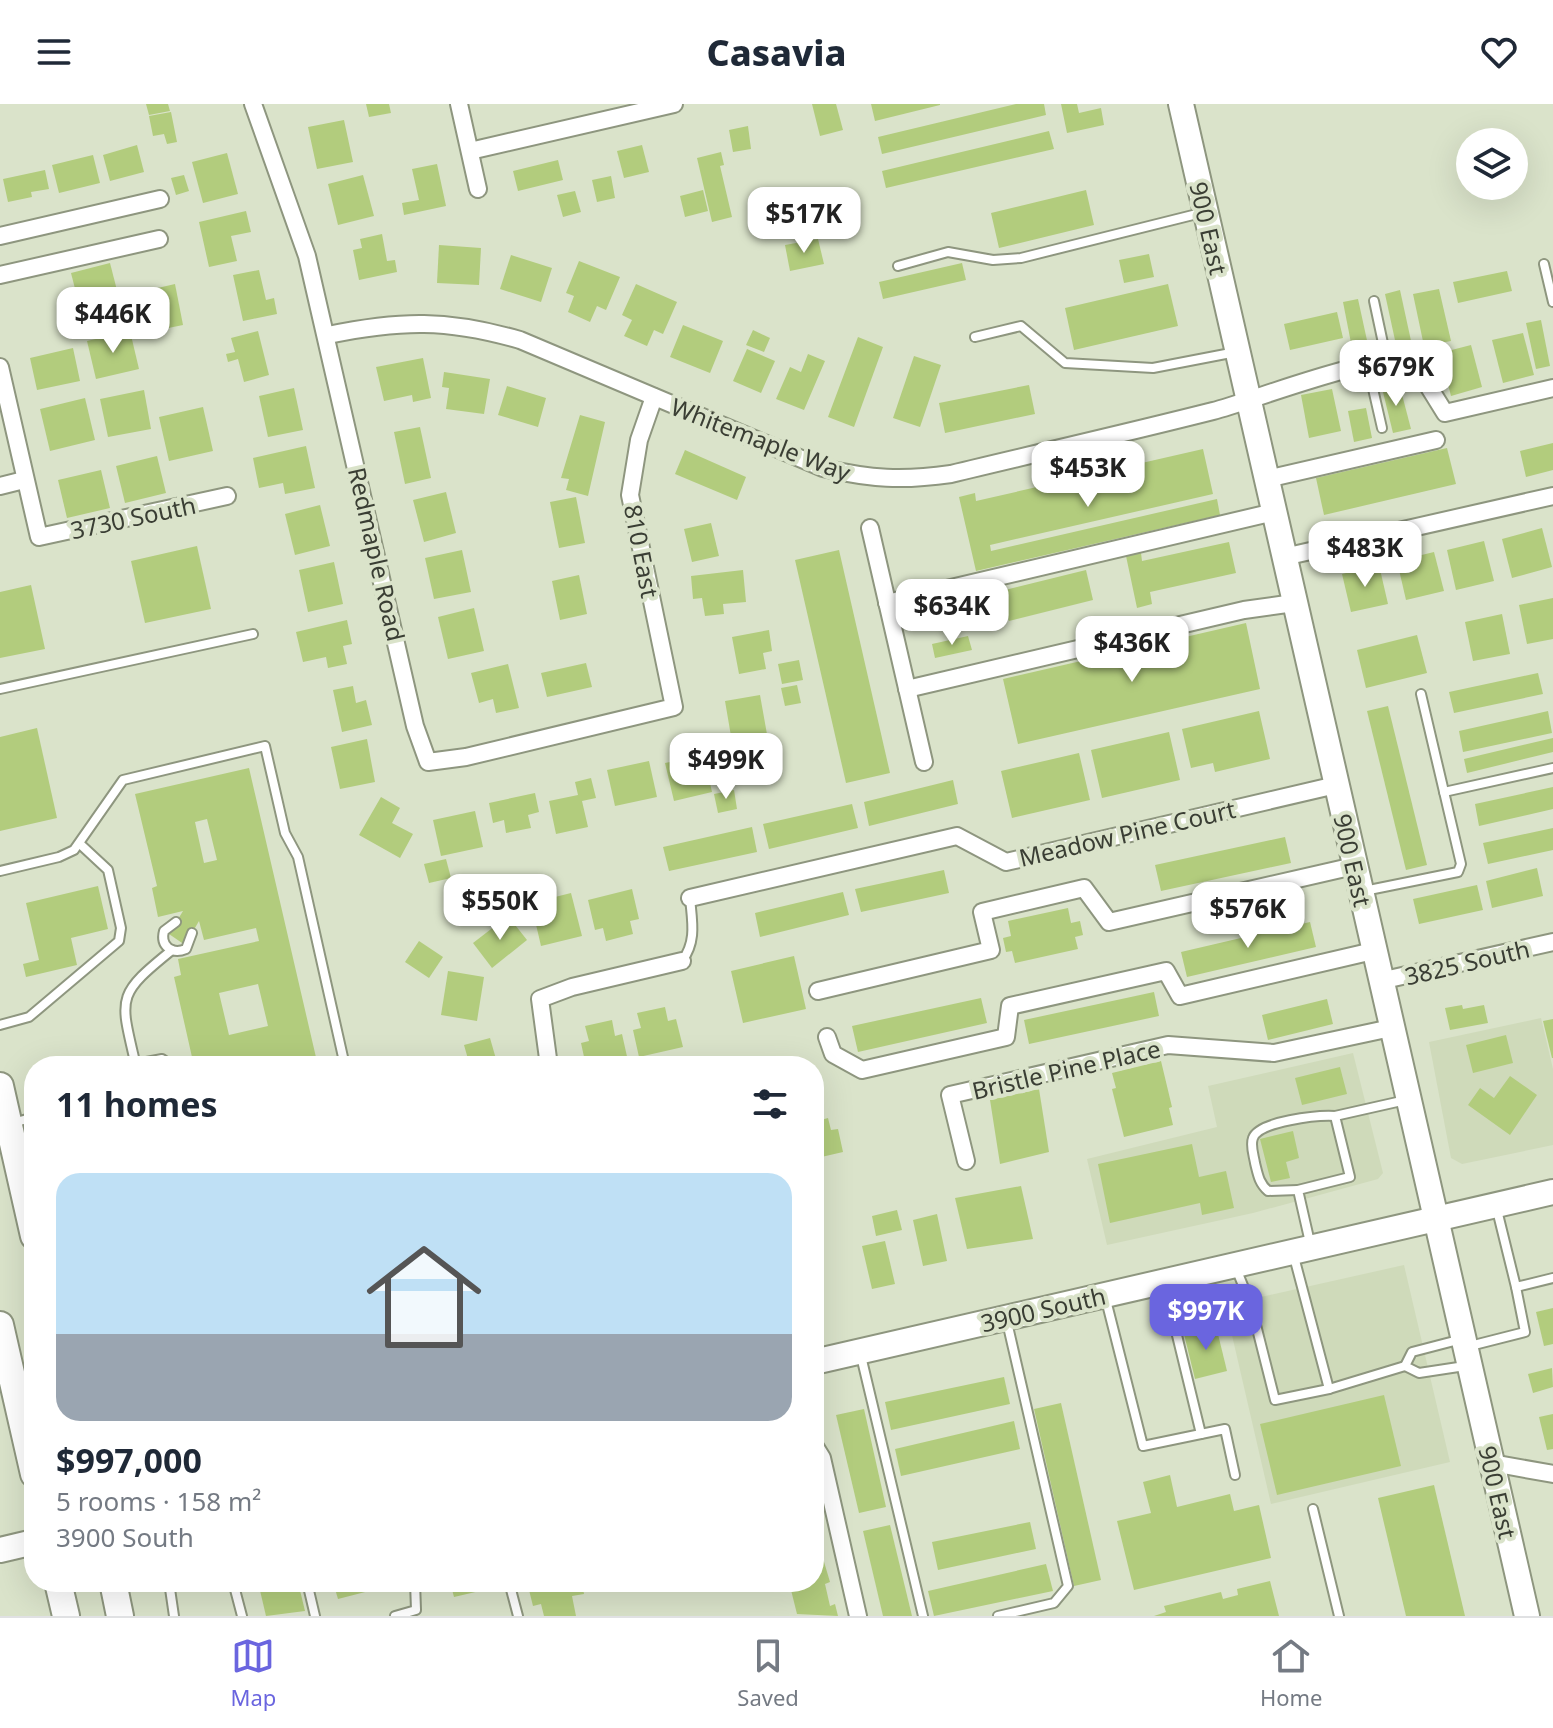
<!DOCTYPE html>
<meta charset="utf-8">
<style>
body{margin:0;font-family:"Noto Sans",sans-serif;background:#f2f2f3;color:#1f2937;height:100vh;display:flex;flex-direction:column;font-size:30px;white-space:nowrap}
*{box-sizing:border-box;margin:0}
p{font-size:26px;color:#747a83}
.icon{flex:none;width:44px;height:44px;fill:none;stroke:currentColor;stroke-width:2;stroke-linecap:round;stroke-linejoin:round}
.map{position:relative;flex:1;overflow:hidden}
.details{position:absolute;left:24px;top:952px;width:800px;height:536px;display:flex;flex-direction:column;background:#fff;border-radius:32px;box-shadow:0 8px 32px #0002}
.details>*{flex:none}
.tools{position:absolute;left:1456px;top:24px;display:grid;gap:16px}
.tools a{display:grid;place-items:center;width:72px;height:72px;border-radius:50%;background:#fff;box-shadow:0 8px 32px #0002;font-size:40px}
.price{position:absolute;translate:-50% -68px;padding:0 18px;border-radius:16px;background:#fff;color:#222;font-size:26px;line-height:52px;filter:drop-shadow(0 2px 4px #0008)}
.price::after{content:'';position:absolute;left:50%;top:48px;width:24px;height:18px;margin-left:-12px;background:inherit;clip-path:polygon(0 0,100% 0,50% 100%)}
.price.selected{background:#6a65df;color:#fff}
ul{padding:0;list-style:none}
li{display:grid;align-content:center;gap:16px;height:424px;padding:0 32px}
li+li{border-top:2px solid #e0e1e3}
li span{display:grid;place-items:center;height:248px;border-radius:24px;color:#555}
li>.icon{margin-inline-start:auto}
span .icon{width:144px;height:144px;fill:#fffc;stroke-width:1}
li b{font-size:34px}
h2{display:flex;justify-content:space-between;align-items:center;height:96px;padding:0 32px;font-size:34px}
header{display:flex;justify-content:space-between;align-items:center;height:104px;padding:0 32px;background:#fff;font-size:36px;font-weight:800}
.dock{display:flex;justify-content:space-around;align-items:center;height:112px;border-top:2px solid #e0e1e3;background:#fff;font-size:22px;color:#747a83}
.dock a{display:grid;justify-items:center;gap:4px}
.dock .selected{color:#6a65df}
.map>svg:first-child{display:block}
.built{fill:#cfdaba}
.building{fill:#b2cc7d;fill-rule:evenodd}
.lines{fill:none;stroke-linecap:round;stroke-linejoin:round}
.lane-casing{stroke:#8e967f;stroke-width:12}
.street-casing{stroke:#8e967f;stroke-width:20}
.secondary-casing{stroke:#8e967f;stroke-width:28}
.primary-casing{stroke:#8e967f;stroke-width:30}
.lane{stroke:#fff;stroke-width:8}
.street{stroke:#fff;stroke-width:16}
.secondary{stroke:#fff;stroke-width:24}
.primary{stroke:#fff;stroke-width:26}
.labels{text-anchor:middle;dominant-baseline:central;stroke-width:8;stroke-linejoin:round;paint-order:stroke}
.street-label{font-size:24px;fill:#3a3e34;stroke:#dae3ca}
</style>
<header><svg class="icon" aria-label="menu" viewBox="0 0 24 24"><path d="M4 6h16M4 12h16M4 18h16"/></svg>Casavia<svg class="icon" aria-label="heart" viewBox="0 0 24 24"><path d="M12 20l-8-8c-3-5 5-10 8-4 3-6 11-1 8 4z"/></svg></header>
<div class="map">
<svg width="1553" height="1512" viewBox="0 0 1553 1512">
<rect width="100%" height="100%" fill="#dae3ca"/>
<!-- built -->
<g class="built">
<polygon points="1541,914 1553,965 1553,1041 1462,1060 1451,1054 1429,938"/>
<polygon points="1353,949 1383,1069 1378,1075 1253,1109 1107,1141 1087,1055 1217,1023 1208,982"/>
<polygon points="1404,1161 1450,1358 1271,1400 1225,1201"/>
</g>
<!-- building -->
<g class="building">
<polygon points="146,0 168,0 170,7 149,11"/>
<polygon points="366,0 389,0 391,9 369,13"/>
<polygon points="812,0 836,0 843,26 820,32"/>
<polygon points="871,0 940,0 940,1 875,17"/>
<polygon points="1016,0 1044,0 1046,11 882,50 878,33"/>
<polygon points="1061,0 1077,0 1079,9 1101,4 1104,21 1067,29"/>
<polygon points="171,8 177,38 167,40 164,30 153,32 149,12"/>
<polygon points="344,16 353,58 317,65 308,23"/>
<polygon points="748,22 751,45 733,48 729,26"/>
<polygon points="1049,27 1054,45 886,84 882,67"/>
<polygon points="137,41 144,68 110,77 103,51"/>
<polygon points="642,41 649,68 624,74 617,47"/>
<polygon points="721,48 724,61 720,62 732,113 712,118 697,54"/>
<polygon points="227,49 238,90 203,99 192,58"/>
<polygon points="93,51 100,79 59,89 52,61"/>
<polygon points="558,56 563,76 518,87 513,67"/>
<polygon points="437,60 446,102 404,111 402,99 419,96 412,65"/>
<polygon points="45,66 49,85 31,88 32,93 8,98 3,75"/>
<polygon points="184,71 189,87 176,91 171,74"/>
<polygon points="363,71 374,112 338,121 328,80"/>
<polygon points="611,72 615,94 597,98 592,76"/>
<polygon points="703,86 708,107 685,113 680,92"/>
<polygon points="1086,86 1094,121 999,144 991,109"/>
<polygon points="575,87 581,108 563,113 557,91"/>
<polygon points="246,107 251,128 231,132 237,157 209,163 199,118"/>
<polygon points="382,130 387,157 395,156 397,168 359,176 353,146 362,144 360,135"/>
<polygon points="818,135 824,160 790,167 785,141"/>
<polygon points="439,141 481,144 479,181 437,179"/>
<polygon points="1149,150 1154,173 1124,179 1119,156"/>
<polygon points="511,151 552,164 541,198 500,185"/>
<polygon points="579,157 620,173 606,206 597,202 590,218 568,208 574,192 566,189"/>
<polygon points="110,159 120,198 81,208 71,169"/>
<polygon points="962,159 966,176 883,195 879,178"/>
<polygon points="259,166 266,196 274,194 277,210 243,217 233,171"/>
<polygon points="1507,167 1512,187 1458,199 1453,178"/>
<polygon points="175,180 183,221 144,229 136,189"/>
<polygon points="636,180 677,198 663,230 654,226 647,242 624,232 632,216 622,211"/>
<polygon points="1168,180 1178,222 1074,246 1065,204"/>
<polygon points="1439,185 1451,237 1424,242 1413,190"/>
<polygon points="1400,186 1413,246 1398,250 1385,190"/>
<polygon points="1358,195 1368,241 1352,244 1343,198"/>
<polygon points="1337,208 1343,234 1290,246 1284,220"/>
<polygon points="1541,216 1550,262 1536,265 1526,219"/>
<polygon points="683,221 723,237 710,269 670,253"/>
<polygon points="753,226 770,234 764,248 746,241"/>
<polygon points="130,227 139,265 96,275 87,237"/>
<polygon points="258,227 269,271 244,278 238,255 228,258 226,250 235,248 231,234"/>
<polygon points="1523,229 1534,271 1503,279 1492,236"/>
<polygon points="858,233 883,243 854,323 828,313"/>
<polygon points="1471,241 1482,283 1451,292 1440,249"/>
<polygon points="73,244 80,277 37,286 30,254"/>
<polygon points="747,245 775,257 761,289 733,277"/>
<polygon points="808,250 825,257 804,306 776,295 790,263 801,268"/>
<polygon points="914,252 941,261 920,323 893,314"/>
<polygon points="423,254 431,294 413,298 412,291 384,297 376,263"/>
<polygon points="444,268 490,275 484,310 446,305 449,284 442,283"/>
<polygon points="1399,279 1411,325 1393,329 1382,284"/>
<polygon points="1029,281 1035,310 945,329 939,299"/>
<polygon points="507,282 546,294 538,323 498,311"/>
<polygon points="294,284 303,326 268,333 259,292"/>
<polygon points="1332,285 1341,327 1309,334 1301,291"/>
<polygon points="144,286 151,325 108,333 100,295"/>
<polygon points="85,294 95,336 50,347 40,305"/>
<polygon points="203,303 213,347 169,357 159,313"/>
<polygon points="1366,304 1372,334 1354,338 1348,307"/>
<polygon points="580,311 605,318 588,392 566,386 569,375 561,374"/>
<polygon points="420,323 431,374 405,380 394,328"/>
<polygon points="1553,339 1553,366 1526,373 1520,347"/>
<polygon points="306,342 315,384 285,390 283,379 259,384 253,354"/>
<polygon points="1447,344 1456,380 1324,411 1316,374"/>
<polygon points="1203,345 1213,390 990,441 991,447 1217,395 1220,411 976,467 959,393 975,389 976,397"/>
<polygon points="685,346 746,373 737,396 675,370"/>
<polygon points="157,352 166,389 125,399 116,362"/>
<polygon points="101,366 110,404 67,414 58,376"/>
<polygon points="446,388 456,429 424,438 413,396"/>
<polygon points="576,393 585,439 559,444 550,398"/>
<polygon points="320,401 330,442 295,451 285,410"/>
<polygon points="711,419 719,452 692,458 684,425"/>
<polygon points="1542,424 1552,463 1512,474 1502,435"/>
<polygon points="1484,437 1494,477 1456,486 1447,446"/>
<polygon points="1229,438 1236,469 1150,488 1152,500 1137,504 1126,452 1141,449 1142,457"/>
<polygon points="197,442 211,505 145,519 131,457"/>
<polygon points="462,446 471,488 434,495 425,454"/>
<polygon points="839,446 890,669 846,679 795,456"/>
<polygon points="1434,448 1444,487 1406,496 1397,457"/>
<polygon points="334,458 343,500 308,508 299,466"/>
<polygon points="1379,461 1388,500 1351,508 1342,470"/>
<polygon points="743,466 746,498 723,500 724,510 705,512 702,494 693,495 691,472"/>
<polygon points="1086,466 1093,496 1009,517 1001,487"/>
<polygon points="579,471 587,510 560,516 552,477"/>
<polygon points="31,481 45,545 0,554 0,488"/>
<polygon points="1553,494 1553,535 1527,540 1519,501"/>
<polygon points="474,504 484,547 448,555 438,513"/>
<polygon points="1502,510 1510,550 1473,557 1465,518"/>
<polygon points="347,516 352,540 343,542 347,560 328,564 326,553 303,558 296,528"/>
<polygon points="1246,519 1260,585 1018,640 1003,575"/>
<polygon points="769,526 772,547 763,549 766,565 739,570 732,533"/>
<polygon points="1417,531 1427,569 1366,584 1357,546"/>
<polygon points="968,532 972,546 935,554 932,540"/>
<polygon points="799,556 803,576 782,580 778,560"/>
<polygon points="586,559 592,583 547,593 541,569"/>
<polygon points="508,560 519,604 496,609 493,595 479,599 471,569"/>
<polygon points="1538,569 1543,590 1454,609 1449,588"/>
<polygon points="797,581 801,599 785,602 781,584"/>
<polygon points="353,582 356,599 366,596 372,621 342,628 333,586"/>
<polygon points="760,591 770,647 774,646 776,657 751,662 746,635 732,638 725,597"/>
<polygon points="1388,602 1427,761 1406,766 1367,607"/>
<polygon points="1259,607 1270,655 1215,668 1213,659 1191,664 1182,625"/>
<polygon points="1548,607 1552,629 1463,648 1459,627"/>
<polygon points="37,624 57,714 0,727 0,633"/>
<polygon points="1169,628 1180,676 1102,694 1091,646"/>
<polygon points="1553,634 1553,648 1467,669 1464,655"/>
<polygon points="367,635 375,678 340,685 331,643"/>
<polygon points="1079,649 1090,696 1012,714 1001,667"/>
<polygon points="695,653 699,672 708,670 712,688 674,697 665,659"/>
<polygon points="649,657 657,693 615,702 607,666"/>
<path d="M249,664l69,298h-124l-20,-89 7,-2 -3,-16 81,-18 -3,-13 -52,12 -5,-19 -14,24 -16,-11 14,-23 -25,6 -6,-29 5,-2 -22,-92zM207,715l10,41 -13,3 -9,-41zM258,880l10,42 -39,9 -10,-42z"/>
<polygon points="591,674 596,694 582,697 588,723 556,730 549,697 578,691 575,678"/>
<polygon points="953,676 958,700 869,722 864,698"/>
<polygon points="1553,683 1553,705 1479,722 1475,700"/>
<polygon points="734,686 737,705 718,709 714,690"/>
<polygon points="535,689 539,708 528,711 531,724 506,729 504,716 493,719 489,699"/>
<polygon points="381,693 400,704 392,719 413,730 400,754 359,731"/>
<polygon points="852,700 858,724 769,745 763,720"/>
<polygon points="475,707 483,743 441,752 433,716"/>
<polygon points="752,723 757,748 669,767 663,743"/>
<polygon points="1553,724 1553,746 1488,760 1483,739"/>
<polygon points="1285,733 1291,759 1161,787 1155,761"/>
<polygon points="446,755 451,774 429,779 424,760"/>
<polygon points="1537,764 1543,792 1492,804 1486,777"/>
<polygon points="944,766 949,789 861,808 855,785"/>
<polygon points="1477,781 1483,806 1419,820 1413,795"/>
<polygon points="98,782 108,825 71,834 77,861 26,873 23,860 39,856 26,799"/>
<polygon points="632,785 639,815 630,817 633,830 606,837 603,824 595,826 588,796"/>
<polygon points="843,788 849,811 760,833 755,809"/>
<polygon points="571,789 582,832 541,842 531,799"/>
<polygon points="1068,804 1071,819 1080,817 1083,831 1075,833 1078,845 1015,859 1012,847 1006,848 1003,834 1011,832 1008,817"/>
<polygon points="508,812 527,836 492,864 473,839"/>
<polygon points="1310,818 1316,843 1187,873 1181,848"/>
<polygon points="419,837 443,853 429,874 405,858"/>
<polygon points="794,852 806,905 743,919 731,867"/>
<polygon points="448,867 484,873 477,917 441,911"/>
<polygon points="1154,888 1159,912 1029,940 1024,916"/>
<polygon points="981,894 987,919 858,948 852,922"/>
<polygon points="1327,895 1333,920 1268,936 1262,911"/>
<polygon points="1462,901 1463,905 1484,901 1488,919 1450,926 1445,904"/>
<polygon points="665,903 668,917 676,915 683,943 639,953 633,926 641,924 637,909"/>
<polygon points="1553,915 1553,954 1552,954 1543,917"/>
<polygon points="612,916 615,932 622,930 628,957 586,962 581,939 589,937 585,922"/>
<polygon points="1506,931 1513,959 1473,969 1466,941"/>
<polygon points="490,934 498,962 470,962 464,941"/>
<polygon points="1161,957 1172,1003 1169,1004 1173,1021 1124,1033 1112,985 1116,984 1112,969"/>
<polygon points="1340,963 1347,990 1302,1001 1295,974"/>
<polygon points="1510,972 1537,991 1510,1031 1468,1001 1480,984 1494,994"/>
<polygon points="1039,985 1049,1048 1000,1060 990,996"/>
<polygon points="828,1014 831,1026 838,1025 843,1048 817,1054 814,1018"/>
<polygon points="1293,1027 1299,1054 1286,1058 1290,1074 1271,1078 1260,1035"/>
<polygon points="1192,1040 1199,1073 1226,1067 1234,1104 1202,1111 1200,1099 1110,1119 1098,1060"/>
<polygon points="1021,1082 1033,1135 967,1145 955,1094"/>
<polygon points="897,1106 902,1126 876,1132 872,1112"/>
<polygon points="937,1110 947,1157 923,1162 913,1116"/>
<polygon points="885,1137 895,1180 872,1185 862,1142"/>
<polygon points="1553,1204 1553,1240 1544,1242 1536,1208"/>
<polygon points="1216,1222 1227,1267 1195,1275 1184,1230"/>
<polygon points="1552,1264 1553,1283 1533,1289 1528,1270"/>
<polygon points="1004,1273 1010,1300 891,1326 885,1298"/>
<polygon points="1384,1291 1401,1362 1277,1391 1260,1320"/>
<polygon points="1061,1299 1101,1476 1074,1482 1034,1305"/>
<polygon points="864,1305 886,1403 859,1409 836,1311"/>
<polygon points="1553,1310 1553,1345 1547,1346 1539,1313"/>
<polygon points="1014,1317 1020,1345 901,1372 895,1345"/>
<polygon points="1170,1371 1177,1403 1230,1390 1234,1407 1259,1401 1271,1454 1134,1486 1117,1417 1151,1409 1143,1378"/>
<polygon points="1434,1381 1465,1512 1406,1512 1378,1394"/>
<polygon points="1030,1418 1036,1445 938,1466 932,1438"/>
<polygon points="890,1421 912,1512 883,1512 863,1427"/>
<polygon points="814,1424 830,1478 825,1480 830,1502 835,1500 838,1512 797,1510 791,1486 797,1484 795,1478 814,1478"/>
<polygon points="1046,1460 1053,1487 934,1512 928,1487"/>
<polygon points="1270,1477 1279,1512 1154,1512 1166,1508 1164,1502 1221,1488 1223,1495 1238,1491 1237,1485"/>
<polygon points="258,1478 298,1478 305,1507 266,1512"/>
<polygon points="333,1478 400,1478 400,1479 338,1495"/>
<polygon points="450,1478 482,1478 484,1486 454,1493"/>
<polygon points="527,1478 582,1478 584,1490 572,1492 576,1512 544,1512 541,1500 533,1502"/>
</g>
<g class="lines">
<!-- lane casing -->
<g class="lane-casing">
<g id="lane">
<polyline points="1544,160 1553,198"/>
<polyline points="898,162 948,148 993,156 1021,154 1205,108"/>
<polyline points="1374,197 1387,258"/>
<polyline points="975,233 1021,222 1065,259 1153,264 1236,248"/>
<polyline points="1368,263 1382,324"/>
<polyline points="0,585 253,530"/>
<polyline points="1444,688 1553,664"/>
<polyline points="0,767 59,753 74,746 123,676 265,642 285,729 298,753 345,962"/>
<polyline points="1364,787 1458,768 1461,760 1421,590"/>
<path d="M176,818l-12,9c-4,15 8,24 22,18l6,-16"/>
<path d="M682,857c15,-20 10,-40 8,-63"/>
<polyline points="0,921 29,913 119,837 121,824 108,766 80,740"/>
<polyline points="136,960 162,955 172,962"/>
<path d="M136,962c-16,-69 -21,-70 36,-116"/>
<polyline points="13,1019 34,1013"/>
<path d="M1298,1086l-30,1c-9,-8 -10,-16 -13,-28 -1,-7 -5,-17 -2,-25 6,-17 65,-23 82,-22"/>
<polyline points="1497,1106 1516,1183 1553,1174"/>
<polyline points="1311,1143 1298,1086 1350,1073 1335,1012 1406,996"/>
<polyline points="1293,1149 1329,1285 1405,1262"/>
<polyline points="1235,1162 1251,1201 1275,1296 1329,1285"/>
<polyline points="1165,1182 1201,1330"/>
<polyline points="1106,1196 1143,1342 1225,1325 1235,1371"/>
<polyline points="1462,1235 1412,1248 1405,1262 1419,1269 1465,1262"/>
<polyline points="1470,1242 1525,1228 1516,1183"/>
<polyline points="861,1252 923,1512"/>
<polyline points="1313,1405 1339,1512"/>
<polyline points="169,1478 174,1512"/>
<polyline points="233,1478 242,1512"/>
<polyline points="307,1478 315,1512"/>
<polyline points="509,1478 518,1512"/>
<polyline points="395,1512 416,1506 415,1478"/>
<polyline points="998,1512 1054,1499 1068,1482 1007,1218"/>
</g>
</g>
<!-- street casing -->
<g class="street-casing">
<g id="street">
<polyline points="253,0 307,152 415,622 428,658 466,653 674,603 630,391 639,336 654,293"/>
<polyline points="459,0 478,85"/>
<polyline points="470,47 674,0"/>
<polyline points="0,132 160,95"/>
<polyline points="0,171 159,135"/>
<path d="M328,231c73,-15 119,-16 192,5l303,128c48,11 79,13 128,6 87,-21 175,-41 262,-63 40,-10 166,-61 201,-48l31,50 108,-25"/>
<polyline points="0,263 39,433 227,392"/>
<polyline points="1267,375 1436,336"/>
<polyline points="0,382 24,376"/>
<polyline points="870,424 924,658"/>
<polyline points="1284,453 1553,392"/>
<polyline points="887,499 1274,408"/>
<polyline points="907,585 1244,506 1294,499"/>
<polyline points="690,794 957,732 1006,758 1336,681"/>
<polyline points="1380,877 1553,838"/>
<polyline points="818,887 991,846 982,808 1084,784 1109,818 1354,762"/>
<polyline points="827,933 833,950 862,966 1006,933 1010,902 1166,867 1180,892 1373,847"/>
<polyline points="549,962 540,895 572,883 682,857"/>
<polyline points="966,1057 950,991 1168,941 1274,949 1391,924"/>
<polyline points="814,1341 822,1354 858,1512"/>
<polyline points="1492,1359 1553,1370"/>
</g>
</g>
<!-- secondary casing -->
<g class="secondary-casing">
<g id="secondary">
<polyline points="1181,0 1527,1512"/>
<polyline points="814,1258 1553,1088"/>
<polyline points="0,1446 34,1438"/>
</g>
</g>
<!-- primary casing -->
<g class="primary-casing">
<g id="primary">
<polyline points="0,982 34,1132"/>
<polyline points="0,1221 34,1370"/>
<polyline points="58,1478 66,1512"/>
<polyline points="113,1478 120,1512"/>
</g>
</g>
<!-- lane -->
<use href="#lane" class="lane"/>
<!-- street -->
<use href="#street" class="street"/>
<!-- secondary -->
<use href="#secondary" class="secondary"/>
<!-- primary -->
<use href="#primary" class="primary"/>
</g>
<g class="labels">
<!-- street labels -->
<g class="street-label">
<text transform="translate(1209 124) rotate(77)">900 East</text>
<text transform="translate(761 335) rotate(21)">Whitemaple Way</text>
<text transform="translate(133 413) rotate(-12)">3730 South</text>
<text transform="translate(642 447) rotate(79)">810 East</text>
<text transform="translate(377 450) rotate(77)">Redmaple Road</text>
<text transform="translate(1127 729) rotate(-13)">Meadow Pine Court</text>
<text transform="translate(1353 756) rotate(77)">900 East</text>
<text transform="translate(1467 858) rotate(-13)">3825 South</text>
<text transform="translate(1066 965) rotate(-13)">Bristle Pine Place</text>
<text transform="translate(1043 1205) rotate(-13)">3900 South</text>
<text transform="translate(1498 1388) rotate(77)">900 East</text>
</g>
</g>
</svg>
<div class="tools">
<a><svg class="icon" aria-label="layers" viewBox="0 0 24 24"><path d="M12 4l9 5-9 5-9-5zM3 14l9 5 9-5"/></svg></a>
</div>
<b class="price" style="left:804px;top:151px">$517K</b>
<b class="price" style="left:113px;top:251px">$446K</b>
<b class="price" style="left:1396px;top:304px">$679K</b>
<b class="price" style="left:1088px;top:405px">$453K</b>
<b class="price" style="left:1365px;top:485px">$483K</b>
<b class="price" style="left:952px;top:543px">$634K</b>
<b class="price" style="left:1132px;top:580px">$436K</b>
<b class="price" style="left:726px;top:697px">$499K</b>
<b class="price" style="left:500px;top:838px">$550K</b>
<b class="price" style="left:1248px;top:846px">$576K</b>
<b class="price selected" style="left:1206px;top:1248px">$997K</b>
<section class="details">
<h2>11 homes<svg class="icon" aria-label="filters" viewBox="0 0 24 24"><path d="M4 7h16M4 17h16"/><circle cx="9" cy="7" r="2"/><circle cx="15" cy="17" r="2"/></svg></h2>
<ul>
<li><span style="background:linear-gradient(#bfe0f5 65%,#9aa5b1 0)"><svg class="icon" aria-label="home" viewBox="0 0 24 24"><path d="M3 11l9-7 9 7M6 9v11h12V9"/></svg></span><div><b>$997,000</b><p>5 rooms · 158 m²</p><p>3900 South</p></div></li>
</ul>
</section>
</div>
<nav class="dock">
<a class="selected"><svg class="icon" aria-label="map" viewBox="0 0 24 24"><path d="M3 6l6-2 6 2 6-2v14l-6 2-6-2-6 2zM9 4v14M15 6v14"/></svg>Map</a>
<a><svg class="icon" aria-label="saved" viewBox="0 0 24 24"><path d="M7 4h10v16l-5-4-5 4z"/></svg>Saved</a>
<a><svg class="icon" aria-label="home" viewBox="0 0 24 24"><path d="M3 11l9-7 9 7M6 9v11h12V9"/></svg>Home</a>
</nav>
